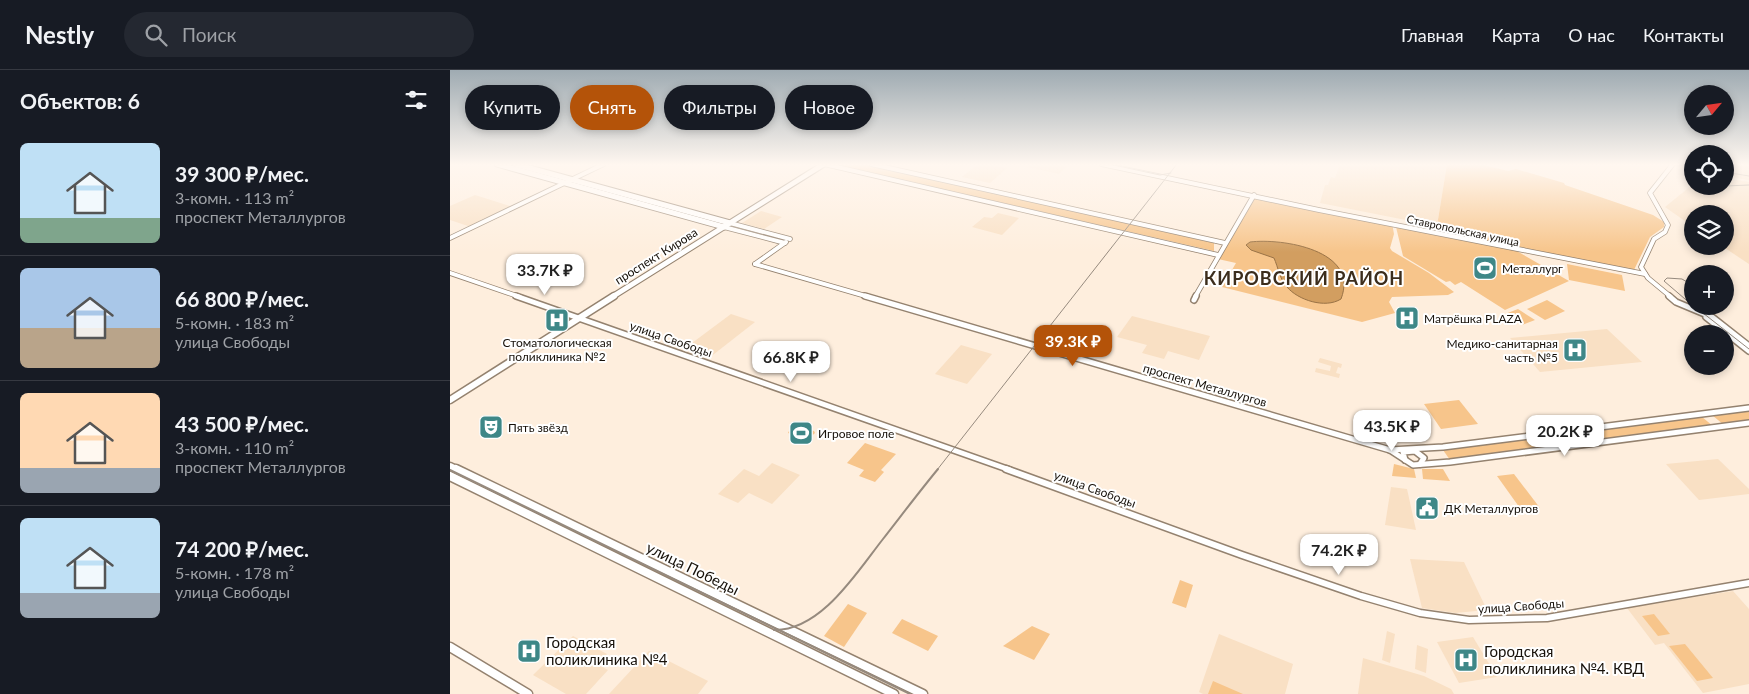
<!DOCTYPE html>
<html lang="ru">
<meta charset="utf-8">
<style>
body{margin:0;font-family:Lato,sans-serif;background:#242831;color:#f1f3f6;height:100vh;display:flex;flex-direction:column;font-size:19px;white-space:nowrap}
*{box-sizing:border-box;margin:0}
p{font-size:16px;color:#9ea1a6}
.icon{flex:none;width:28px;height:28px;fill:none;stroke:currentColor;stroke-width:2;stroke-linecap:round;stroke-linejoin:round}
.map{position:relative;flex:1;overflow:hidden}
.side{display:flex;flex-direction:column;background:#171b24;width:450px}
.side>*{flex:none}
.guide{position:absolute;left:15px;top:15px;width:475px;height:45px;display:flex;gap:10px}
.needle{width:32px;rotate:61deg}
.controls{position:absolute;left:1234px;top:15px;display:grid;gap:10px}
.controls a{display:grid;place-items:center;width:50px;height:50px;border-radius:50%;background:#171b24;box-shadow:0 2px 8px #0003;font-size:25px}
.price{position:absolute;translate:-50% -42px;padding:0 11px;border-radius:10px;background:#fff;color:#222;font-size:16px;line-height:32px;filter:drop-shadow(0 1px 2px #0008)}
.price::after{content:'';position:absolute;left:50%;top:30px;width:15px;height:11px;margin-left:-8px;background:inherit;clip-path:polygon(0 0,100% 0,50% 100%)}
.price.active{background:#b45309;color:#fff}
ul{padding:0;list-style:none}
li{display:flex;align-items:center;gap:15px;height:125px;padding:0 20px}
li+li{border-top:1px solid #363941}
li span{display:grid;place-items:center;flex:none;width:140px;height:100px;border-radius:8px;color:#555}
li>.icon{margin-inline-start:auto}
span .icon{width:60px;height:60px;fill:#fffc;stroke-width:1}
li b{font-size:21px}
h2{display:flex;justify-content:space-between;align-items:center;height:60px;padding:0 20px;font-size:21px}
.chip{padding:0 18px;border-radius:22px;background:#171b24;box-shadow:0 2px 8px #0003;font-size:18px;line-height:45px}
.chip.active{background:#b45309;color:#fff}
header{display:flex;align-items:center;gap:30px;box-sizing:border-box;height:70px;padding:0 25px;background:#171b24;border-bottom:1px solid #363941}
header strong{font-size:24px}
nav{display:flex;gap:28px;margin-inline-start:auto;font-size:18px}
.search{width:350px;height:45px;background:#242831;display:flex;align-items:center;gap:12px;box-sizing:border-box;padding:0 18px;border-radius:28px;color:#9ea1a6;font-size:19px}
main{display:flex;flex:1;min-height:0}
.map>svg:first-child{display:block}
.built{fill:#f9e0c4}
.green{fill:#f7c58b}
.water{fill:#d29e60;stroke:#9a7346}
.lines{fill:none;stroke-linecap:round;stroke-linejoin:round}
.minor-far2-casing{stroke:#94826f;stroke-width:5.5}
.minor-far1-casing{stroke:#94826f;stroke-width:8}
.minor-casing{stroke:#94826f;stroke-width:9}
.major-far2-casing{stroke:#94826f;stroke-width:7}
.major-far1-casing{stroke:#94826f;stroke-width:9}
.major-casing{stroke:#94826f;stroke-width:11}
.minor-far2{stroke:#fff;stroke-width:4}
.minor-far1{stroke:#fff;stroke-width:5}
.minor{stroke:#fff;stroke-width:6}
.major-far2{stroke:#fff;stroke-width:5}
.major-far1{stroke:#fff;stroke-width:6}
.major{stroke:#fff;stroke-width:8}
.tram-far1{stroke:#968a7e;stroke-width:1}
.tram{stroke:#968a7e;stroke-width:2}
.rail{stroke:#968a7e;stroke-width:1}
.labels{text-anchor:middle;dominant-baseline:central;stroke-width:4;stroke-linejoin:round;paint-order:stroke}
.far-street-label{font-size:11px;fill:#161009;stroke:#fff}
.street-label{font-size:12px;fill:#161009;stroke:#fff}
.poi-label{font-size:12px;fill:#161009;stroke:#fff;text-anchor:start}
.near-street-label{font-size:15px;fill:#161009;stroke:#fff}
.near-poi-label{font-size:15px;fill:#161009;stroke:#fff;text-anchor:start}
.district-label{font-size:18px;font-weight:bold;letter-spacing:1px;fill:#3c2d1c;stroke:#fff}
</style>
<header>
<strong>Nestly</strong>
<div class="search"><svg class="icon" aria-label="search" viewBox="0 0 24 24"><circle cx="10" cy="10" r="6"/><path d="M15 15l6 6"/></svg>Поиск</div>
<nav><a>Главная</a><a>Карта</a><a>О нас</a><a>Контакты</a></nav>
</header>
<main>
<section class="side">
<h2>Объектов: 6<svg class="icon" aria-label="filters" viewBox="0 0 24 24"><path d="M4 7h16M4 17h16"/><circle cx="9" cy="7" r="2"/><circle cx="15" cy="17" r="2"/></svg></h2>
<ul>
<li><span style="background:linear-gradient(#bfe0f5 75%,#7fa58c 0)"><svg class="icon" aria-label="home" viewBox="0 0 24 24"><path d="M3 11l9-7 9 7M6 9v11h12V9"/></svg></span><div><b>39 300 ₽/мес.</b><p>3-комн. · 113 m²</p><p>проспект Металлургов</p></div></li>
<li><span style="background:linear-gradient(#a9c7e8 60%,#b9a48a 0)"><svg class="icon" aria-label="home" viewBox="0 0 24 24"><path d="M3 11l9-7 9 7M6 9v11h12V9"/></svg></span><div><b>66 800 ₽/мес.</b><p>5-комн. · 183 m²</p><p>улица Свободы</p></div></li>
<li><span style="background:linear-gradient(#ffd9b3 75%,#9aa5b1 0)"><svg class="icon" aria-label="home" viewBox="0 0 24 24"><path d="M3 11l9-7 9 7M6 9v11h12V9"/></svg></span><div><b>43 500 ₽/мес.</b><p>3-комн. · 110 m²</p><p>проспект Металлургов</p></div></li>
<li><span style="background:linear-gradient(#bfe0f5 75%,#9aa5b1 0)"><svg class="icon" aria-label="home" viewBox="0 0 24 24"><path d="M3 11l9-7 9 7M6 9v11h12V9"/></svg></span><div><b>74 200 ₽/мес.</b><p>5-комн. · 178 m²</p><p>улица Свободы</p></div></li>
</ul>
</section>
<div class="map">
<svg width="1299" height="624" viewBox="0 0 1299 624">
<rect width="100%" height="100%" fill="#feeedd"/>
<!-- built -->
<g class="built">
<polygon points="528,94 537,94 557,98 540,113 512,107"/>
<polygon points="581,94 607,94 617,96 609,104 577,97"/>
<polygon points="890,94 997,94 986,162 977,160 981,155 870,133 875,115 878,115 881,107 885,108"/>
<polygon points="1275,94 1299,94 1299,110 1275,106"/>
<polygon points="1275,108 1299,112 1299,194 1272,176 1275,176 1275,144 1242,144 1242,156 1215,137 1242,115 1275,116"/>
<polygon points="25,125 63,137 21,157 0,150 0,136"/>
<polygon points="311,141 332,147 314,159 292,153"/>
<polygon points="548,143 569,148 552,165 522,157 534,147 542,148"/>
<polygon points="281,244 305,252 259,288 234,279"/>
<polygon points="682,246 760,266 749,290 718,281 714,289 692,283 697,275 667,267"/>
<polygon points="1157,259 1192,292 1090,302 1060,268"/>
<polygon points="511,275 542,284 517,314 485,304"/>
<polygon points="870,288 892,294 891,298 888,297 886,303 890,304 889,308 865,302 866,298 880,301 881,296 868,292"/>
<polygon points="1268,389 1299,419 1299,424 1249,430 1216,394"/>
<polygon points="322,393 350,405 322,434 299,423 288,433 268,424 294,399 309,406"/>
<polygon points="941,417 957,419 966,460 935,455"/>
<polygon points="960,489 1014,492 1037,540 1005,543 972,538"/>
<polygon points="1283,521 1299,539 1299,614 1253,623 1214,573 1205,575 1177,538"/>
<polygon points="937,561 945,564 940,593 932,590"/>
<polygon points="769,564 843,594 835,624 753,624 749,622"/>
<polygon points="123,566 157,584 147,594 158,600 136,624 116,624 83,605"/>
<polygon points="1023,567 1047,607 1009,613 987,572"/>
<polygon points="967,575 978,579 976,603 965,599"/>
<polygon points="199,581 258,611 248,624 159,624"/>
<polygon points="913,588 974,606 1001,619 1004,624 908,624"/>
</g>
<!-- green -->
<g class="green">
<polygon points="417,94 764,173 764,181 385,95"/>
<polygon points="997,94 1030,94 1058,101 1066,99 1114,113 1115,115 1203,145 1214,152 1214,157 1200,167 1183,202 986,162"/>
<polygon points="805,127 942,153 944,164 940,178 942,181 979,203 1004,222 998,225 942,227 939,232 945,243 912,252 772,217 786,193 768,189"/>
<polygon points="946,157 1065,180 1119,211 1055,240 1011,212 1005,215 1000,211 996,212 953,186"/>
<polygon points="1117,194 1172,205 1175,221 1119,210"/>
<polygon points="1097,230 1115,241 1095,250 1077,239"/>
<polygon points="1068,239 1085,250 1072,255 1055,244"/>
<polygon points="1009,330 1028,354 991,359 974,334"/>
<polygon points="1299,340 1299,352 1274,355 1262,345"/>
<polygon points="1252,347 1263,356 1156,369 1147,360"/>
<polygon points="347,355 364,361 365,363 357,370 338,363 339,361"/>
<polygon points="1136,361 1144,370 1000,390 993,380"/>
<polygon points="415,373 446,384 431,400 434,402 425,412 409,406 414,400 397,393"/>
<polygon points="944,394 964,399 966,408 942,406"/>
<polygon points="972,399 993,399 1000,411 973,409"/>
<polygon points="1064,404 1090,438 1072,441 1047,406"/>
<polygon points="730,510 743,515 736,538 722,533"/>
<polygon points="398,534 417,543 394,577 374,566"/>
<polygon points="1204,544 1220,564 1208,566 1192,546"/>
<polygon points="452,549 488,566 478,581 442,563"/>
<polygon points="582,556 600,564 584,590 553,576"/>
<polygon points="1235,574 1263,608 1247,611 1219,576"/>
<polygon points="763,611 793,624 758,624"/>
</g>
<!-- water -->
<path class="water" d="M800,172c32,-4 110,8 91,57 -16,10 -43,1 -54,-12 -7,-7 -9,-20 -13,-29l-23,-8 -5,-5z"/>
<g class="lines">
<!-- minor-far2 casing -->
<g class="minor-far2-casing">
<g id="minor-far2">
<polyline points="374,94 768,185"/>
<polyline points="421,94 775,173"/>
<polyline points="651,94 869,140 1195,204"/>
<polyline points="280,153 340,169"/>
<polyline points="274,157 335,173"/>
<polyline points="0,168 154,94"/>
<polyline points="305,194 419,227"/>
<polyline points="305,194 336,172"/>
<polyline points="0,203 70,227"/>
<polyline points="745,227 804,125"/>
<polyline points="1221,227 1198,208 1191,197 1204,169 1215,162 1218,155 1200,123 1223,94"/>
</g>
</g>
<!-- minor-far1 casing -->
<g class="minor-far1-casing">
<g id="minor-far1">
<polyline points="66,226 560,400"/>
<polyline points="415,226 940,380 963,395 1000,392 1299,353"/>
<polyline points="1219,226 1226,232 1262,247 1299,276"/>
<polyline points="744,230 746,226"/>
<polyline points="1256,247 1299,281"/>
<polyline points="940,380 993,377 1299,338"/>
<polyline points="955,390 953,382 965,381 974,388 970,394"/>
</g>
</g>
<!-- minor casing -->
<g class="minor-casing">
<polyline id="minor" points="556,399 792,485 911,526 970,543 1019,550 1097,548 1299,513"/>
</g>
<!-- major-far2 casing -->
<g class="major-far2-casing">
<g id="major-far2">
<polyline points="47,94 274,157"/>
<polyline points="65,94 280,153"/>
<polyline points="162,227 374,94"/>
</g>
</g>
<!-- major-far1 casing -->
<g class="major-far1-casing">
<g id="major-far1">
<polyline points="0,330 164,226"/>
<polyline points="0,396 8,400"/>
</g>
</g>
<!-- major casing -->
<g class="major-casing">
<g id="major">
<polyline points="6,399 473,624"/>
<polyline points="0,406 444,624"/>
<polyline points="0,577 78,624"/>
</g>
</g>
<!-- minor-far2 -->
<use href="#minor-far2" class="minor-far2"/>
<!-- minor-far1 -->
<use href="#minor-far1" class="minor-far1"/>
<!-- minor -->
<use href="#minor" class="minor"/>
<!-- major-far2 -->
<use href="#major-far2" class="major-far2"/>
<!-- major-far1 -->
<use href="#major-far1" class="major-far1"/>
<!-- major -->
<use href="#major" class="major"/>
<!-- tram-far1 -->
<g class="tram-far1">
<polyline points="659,94 710,105 721,103"/>
<polyline points="1242,215 1232,209 1217,208 1214,211 1242,235"/>
<polyline points="1244,236 1299,279"/>
<polyline points="487,400 727,94"/>
</g>
<!-- tram -->
<g class="tram">
<polyline points="0,400 460,624"/>
<path d="M324,560c47,1 83,-58 109,-91 18,-23 36,-47 55,-70"/>
</g>
<!-- rail -->
<g class="rail">
<polyline points="1222,94 1242,97"/>
<polyline points="1275,102 1299,106"/>
<polyline points="1275,116 1299,115"/>
<polyline points="1247,118 1273,116"/>
</g>
</g>
<!-- sky -->
<linearGradient id="sky" x2="0" y2="1"><stop stop-color="#9fabb2"/><stop offset="0.52" stop-color="#fff7f0"/><stop offset="1" stop-color="#fff7f0" stop-opacity="0"/></linearGradient>
<rect width="1299" height="182" fill="url(#sky)"/>
<!-- icons -->
<defs>
<g id="stadium-square" transform="scale(1.25)"><rect x="-9" y="-9" width="18" height="18" rx="4" fill="#3e8787" stroke="#fff"/><path d="M0-5a6.5 5 0 1 0 0 10a6.5 5 0 1 0 0-10ZM-3.5-1.8h7v3.6h-7Z" fill="#fff"/></g>
<g id="hospital-square" transform="scale(1.25)"><rect x="-9" y="-9" width="18" height="18" rx="4" fill="#3e8787" stroke="#fff"/><path d="M-5-5h3v3.5h4V-5h3V5h-3V1.5h-4V5h-3Z" fill="#fff"/></g>
<g id="theatre-square" transform="scale(1.25)"><rect x="-9" y="-9" width="18" height="18" rx="4" fill="#3e8787" stroke="#fff"/><path d="M-5-5.5Q0-4 5-5.5V0Q5 5 0 6Q-5 5-5 0ZM-3.3-2.5H-1v1.5H-3.3ZM1-2.5H3.3v1.5H1ZM-2.8 1Q0 5.5 2.8 1Z" fill="#fff"/></g>
<g id="civic-square" transform="scale(1.25)"><rect x="-9" y="-9" width="18" height="18" rx="4" fill="#3e8787" stroke="#fff"/><path d="M-.6-6.5H3V-4.5H.6V-3L4-1V1h2V6H-6V1h2V-1L-.6-3ZM-1.2 2.5V6h2.4V2.5Z" fill="#fff"/></g>
</defs>
<g fill-rule="evenodd">
<use href="#stadium-square" x="1035" y="198"/>
<use href="#hospital-square" x="957" y="248"/>
<use href="#hospital-square" x="107" y="250"/>
<use href="#hospital-square" x="1125" y="280"/>
<use href="#theatre-square" x="41" y="357"/>
<use href="#stadium-square" x="351" y="363"/>
<use href="#civic-square" x="977" y="438"/>
<use href="#hospital-square" x="79" y="581"/>
<use href="#hospital-square" x="1016" y="590"/>
</g>
<g class="labels">
<!-- far-street labels -->
<g class="far-street-label">
<text transform="translate(1013 160) rotate(12)">Ставропольская улица</text>
</g>
<!-- street labels -->
<g class="street-label">
<text transform="translate(206 186) rotate(-32)">проспект Кирова</text>
<text transform="translate(221 269) rotate(19)">улица Свободы</text>
<text transform="translate(755 315) rotate(16)">проспект Металлургов</text>
<text transform="translate(645 419) rotate(20)">улица Свободы</text>
<text transform="translate(1071 536) rotate(-4)">улица Свободы</text>
</g>
<!-- poi labels -->
<g class="poi-label">
<text x="1052" y="198">Металлург</text>
<text x="974" y="248">Матрёшка PLAZA</text>
<text x="107" y="272" text-anchor="middle">Стоматологическая<tspan x="107" dy="14">поликлиника №2</tspan></text>
<text x="1108" y="273" text-anchor="end">Медико-санитарная<tspan x="1108" dy="14">часть №5</tspan></text>
<text x="58" y="357">Пять звёзд</text>
<text x="368" y="363">Игровое поле</text>
<text x="994" y="438">ДК Металлургов</text>
</g>
<!-- near-street labels -->
<g class="near-street-label">
<text transform="translate(243 498) rotate(26)">улица Победы</text>
</g>
<!-- near-poi labels -->
<g class="near-poi-label">
<text x="96" y="572">Городская<tspan x="96" dy="17">поликлиника №4</tspan></text>
<text x="1034" y="581">Городская<tspan x="1034" dy="17">поликлиника №4. КВД</tspan></text>
</g>
<!-- district labels -->
<g class="district-label">
<text x="854" y="208">КИРОВСКИЙ РАЙОН</text>
</g>
</g>
</svg>
<div class="controls">
<a><svg class="needle" viewBox="-14 -14 28 28"><path d="M0-13l5 13h-10z" fill="#e53935"/><path d="M0 13l5-13h-10z" fill="#9ea1a6"/></svg></a>
<a><svg class="icon" aria-label="locate" viewBox="0 0 24 24"><circle cx="12" cy="12" r="6"/><path d="M12 2v4M12 18v4M2 12h4M18 12h4"/></svg></a>
<a><svg class="icon" aria-label="layers" viewBox="0 0 24 24"><path d="M12 4l9 5-9 5-9-5zM3 14l9 5 9-5"/></svg></a>
<a>+</a>
<a>−</a>
</div>
<b class="price" style="left:95px;top:226px">33.7K ₽</b>
<b class="price active" style="left:623px;top:297px">39.3K ₽</b>
<b class="price" style="left:341px;top:313px">66.8K ₽</b>
<b class="price" style="left:942px;top:382px">43.5K ₽</b>
<b class="price" style="left:1115px;top:387px">20.2K ₽</b>
<b class="price" style="left:889px;top:506px">74.2K ₽</b>
<div class="guide">
<a class="chip">Купить</a>
<a class="chip active">Снять</a>
<a class="chip">Фильтры</a>
<a class="chip">Новое</a>
</div>
</div>
</main>
